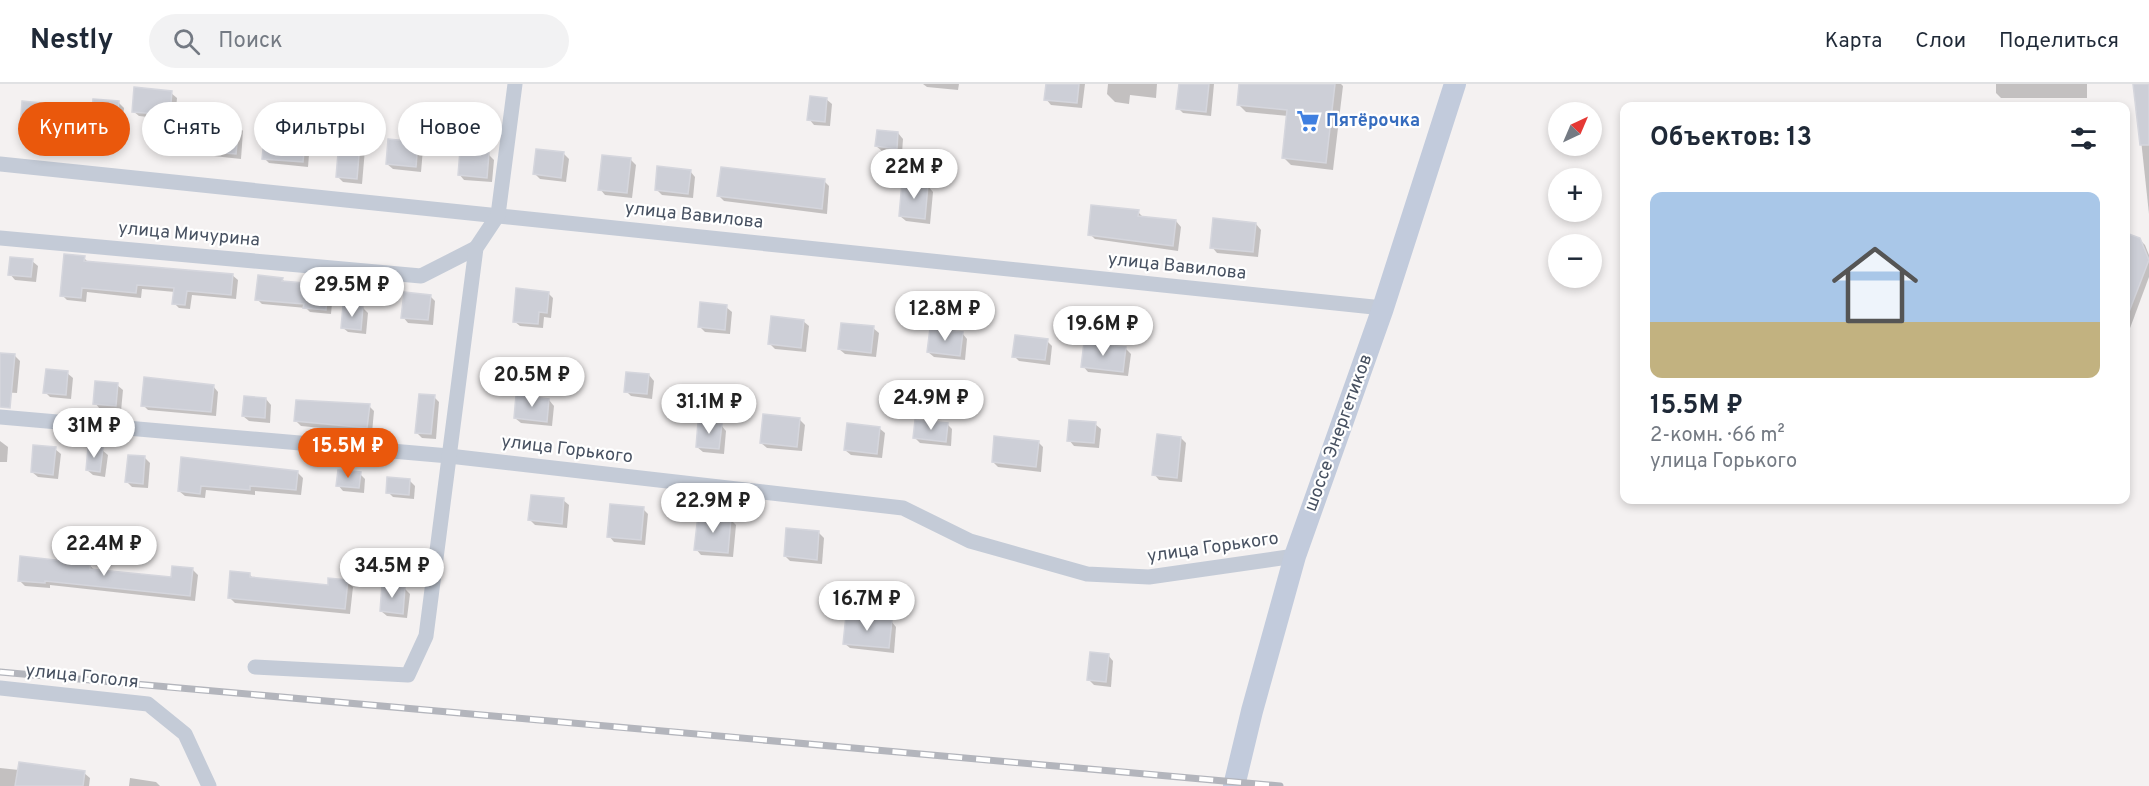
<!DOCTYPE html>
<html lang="ru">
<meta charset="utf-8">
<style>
body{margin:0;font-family:Overpass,sans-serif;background:#f2f2f3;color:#1f2937;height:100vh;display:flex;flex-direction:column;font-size:22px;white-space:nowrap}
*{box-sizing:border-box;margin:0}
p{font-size:20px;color:#747a83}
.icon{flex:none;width:33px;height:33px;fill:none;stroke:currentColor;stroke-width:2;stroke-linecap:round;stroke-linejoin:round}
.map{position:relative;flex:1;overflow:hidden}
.sheet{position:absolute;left:1620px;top:18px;width:510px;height:402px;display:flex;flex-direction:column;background:#fff;border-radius:12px;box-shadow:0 3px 9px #0003}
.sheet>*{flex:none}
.hud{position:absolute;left:18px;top:18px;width:570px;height:54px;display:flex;gap:12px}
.needle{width:39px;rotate:44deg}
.controls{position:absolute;left:1548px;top:18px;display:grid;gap:12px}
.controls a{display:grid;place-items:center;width:54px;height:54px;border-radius:50%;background:#fff;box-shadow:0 3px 9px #0003;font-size:30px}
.price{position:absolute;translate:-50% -51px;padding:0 14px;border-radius:21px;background:#fff;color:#222;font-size:20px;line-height:39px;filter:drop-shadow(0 2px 3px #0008)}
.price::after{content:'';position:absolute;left:50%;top:36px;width:18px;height:14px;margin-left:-9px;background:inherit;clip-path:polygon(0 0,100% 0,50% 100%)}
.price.current{background:#ea580c;color:#fff}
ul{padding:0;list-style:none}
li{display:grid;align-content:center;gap:12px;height:318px;padding:0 30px}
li+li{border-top:2px solid #e0e1e3}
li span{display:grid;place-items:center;height:186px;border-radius:12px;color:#555}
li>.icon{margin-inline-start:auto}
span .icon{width:108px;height:108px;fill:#fffc;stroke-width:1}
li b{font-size:26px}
h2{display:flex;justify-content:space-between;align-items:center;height:72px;padding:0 30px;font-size:26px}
.pill{padding:0 21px;border-radius:27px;background:#fff;box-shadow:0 3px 9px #0003;font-size:21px;line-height:54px}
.pill.current{background:#ea580c;color:#fff}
header{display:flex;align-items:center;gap:36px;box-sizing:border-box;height:84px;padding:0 30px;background:#fff;border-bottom:2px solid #e0e1e3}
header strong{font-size:28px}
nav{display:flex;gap:33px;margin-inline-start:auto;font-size:21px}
.search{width:420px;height:54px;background:#f2f2f3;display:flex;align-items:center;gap:15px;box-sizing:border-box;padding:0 21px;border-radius:33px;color:#747a83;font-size:22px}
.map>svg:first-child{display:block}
.shadow{fill:#0003}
.building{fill:#cdcfd7;stroke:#d5d6dd;stroke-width:1.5}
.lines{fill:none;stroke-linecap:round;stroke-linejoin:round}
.street{stroke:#c4cbd7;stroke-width:15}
.secondary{stroke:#c2cbdc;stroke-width:22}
.rail-casing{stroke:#b3b5bc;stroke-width:7}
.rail{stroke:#fff;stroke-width:4.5;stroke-dasharray:14;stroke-linecap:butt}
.labels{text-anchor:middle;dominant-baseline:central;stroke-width:4.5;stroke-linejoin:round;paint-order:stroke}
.shop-label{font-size:18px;font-weight:bold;fill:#366cbe;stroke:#fff;text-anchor:start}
.street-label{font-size:18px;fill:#475161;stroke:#fff}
</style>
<header>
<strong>Nestly</strong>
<div class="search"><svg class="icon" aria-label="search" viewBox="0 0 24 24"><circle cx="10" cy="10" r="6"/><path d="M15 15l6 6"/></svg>Поиск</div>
<nav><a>Карта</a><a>Слои</a><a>Поделиться</a></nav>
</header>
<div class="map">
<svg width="2149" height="702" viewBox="0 0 2149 702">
<rect width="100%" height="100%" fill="#f4f1f1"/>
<!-- shadow -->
<g class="shadow">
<polygon points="923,0 959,0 958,6 927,3"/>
<polygon points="1047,0 1085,0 1082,24 1051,21 1046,15"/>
<polygon points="1108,0 1157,0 1156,14 1130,11 1129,20 1115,18 1107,10"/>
<polygon points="1180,0 1214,0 1211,32 1183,29 1178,24"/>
<polygon points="1240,0 1341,0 1343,2 1333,86 1291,81 1283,73 1288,32 1246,28 1238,20"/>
<polygon points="1996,0 2087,0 2087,14 2001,14 1996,9"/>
<polygon points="2135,0 2149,0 2149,130"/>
<polygon points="171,9 177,14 175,36 139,32 133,27"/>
<polygon points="826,15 832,20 830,42 814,41 809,35"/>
<polygon points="118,18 124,24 120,61 96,59 91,54"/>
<polygon points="51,21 57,27 54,54 27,52 21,46"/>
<polygon points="362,36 367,42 362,100 343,98 337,92"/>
<polygon points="306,39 311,45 308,83 269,79 264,74"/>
<polygon points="238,41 243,47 241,75 204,71 199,66"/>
<polygon points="898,49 903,55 902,69 882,67 876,62"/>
<polygon points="418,59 423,65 421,88 393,85 387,80"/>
<polygon points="488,70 494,76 492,98 464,96 459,90"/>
<polygon points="564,70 569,75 566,98 540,95 535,90"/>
<polygon points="630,75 636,81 632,114 605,111 600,105"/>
<polygon points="690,87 695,93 693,114 662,111 656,105"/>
<polygon points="824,97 829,102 827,130 724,117 719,112"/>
<polygon points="928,102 933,108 930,140 906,137 900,132"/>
<polygon points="1138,128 1144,134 1176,137 1181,143 1178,167 1095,155 1090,150"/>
<polygon points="1256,140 1261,146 1258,173 1217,169 1212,163"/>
<polygon points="2126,150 2139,155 2145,161 2149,171 2149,193 2126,255"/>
<polygon points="84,174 89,179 232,191 238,196 236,215 192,211 190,225 179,224 174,219 175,208 142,205 141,214 87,208 86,218 67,216 62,211"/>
<polygon points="32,177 38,182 36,198 15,196 10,190"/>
<polygon points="282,195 286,199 328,203 333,208 331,230 310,228 306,224 262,220 257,215"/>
<polygon points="548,209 553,214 551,234 544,233 543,244 520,242 514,237"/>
<polygon points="430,212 435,217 433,241 408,239 403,233"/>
<polygon points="726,223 732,228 730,250 705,248 699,242"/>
<polygon points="363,224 368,229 366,250 348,248 342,243"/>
<polygon points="803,237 809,242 806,268 775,265 769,259"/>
<polygon points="873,244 879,249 876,273 845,270 839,265"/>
<polygon points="962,249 967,255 965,276 934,273 928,268"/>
<polygon points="1047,257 1052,262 1050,281 1019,277 1014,272"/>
<polygon points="1125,264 1131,270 1128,292 1088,288 1083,282"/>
<polygon points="14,271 20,277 17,309 0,308 0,279"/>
<polygon points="67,289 73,294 71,315 50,313 45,308"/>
<polygon points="649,291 654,297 652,315 631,312 626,307"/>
<polygon points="117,301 123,306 121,327 100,325 95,319"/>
<polygon points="213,302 218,308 216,332 148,326 143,321"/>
<polygon points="434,313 439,318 436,355 422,354 417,349"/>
<polygon points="266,315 271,321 270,339 249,337 243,332"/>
<polygon points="549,316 554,322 552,342 521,339 515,334"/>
<polygon points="369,322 374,327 372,349 301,342 296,337"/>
<polygon points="799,335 805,341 802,367 767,364 761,359"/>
<polygon points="947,340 952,345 951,362 920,359 915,354"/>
<polygon points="1095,340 1101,345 1099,364 1074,362 1069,356"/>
<polygon points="721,341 726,347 724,370 703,368 697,363"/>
<polygon points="879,344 885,349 882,374 851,371 845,366"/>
<polygon points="1181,354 1186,359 1182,398 1159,396 1154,390"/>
<polygon points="0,357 8,363 7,378 0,378"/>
<polygon points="1038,358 1043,363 1041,388 998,383 993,378"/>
<polygon points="55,365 61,370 58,395 38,393 32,388"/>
<polygon points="102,366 108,371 105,393 93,391 87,386"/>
<polygon points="145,374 150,379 148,404 132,403 127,398"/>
<polygon points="182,374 297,388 303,394 301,411 255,407 255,411 206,406 205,414 185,412 179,407"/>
<polygon points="360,390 365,395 364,409 343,407 338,401"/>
<polygon points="409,396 415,402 414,415 393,413 388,408"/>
<polygon points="563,416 569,421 567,444 535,441 530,436"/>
<polygon points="643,425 648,430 645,461 614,458 609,452"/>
<polygon points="730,435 736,441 733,473 701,471 696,465"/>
<polygon points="819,449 824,454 822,480 790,477 785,472"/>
<polygon points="89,481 96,487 172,495 192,485 198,491 195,517 50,501 50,504 25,502 19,496"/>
<polygon points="249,490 254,495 329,502 348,498 353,503 350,530 235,519 229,513"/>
<polygon points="404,504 410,510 407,534 387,532 381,527"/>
<polygon points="891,537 896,543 894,569 850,564 844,559"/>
<polygon points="1108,571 1113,577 1111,603 1094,601 1088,595"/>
<polygon points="0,684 19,686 84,689 90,694 89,702 0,702"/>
<polygon points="130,694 156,698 160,702 129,702"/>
</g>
<!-- building -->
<g class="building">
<polygon points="1046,0 1079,0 1077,19 1044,16"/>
<polygon points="1179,0 1209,0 1206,28 1176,25"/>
<polygon points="1239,0 1335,0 1326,79 1282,74 1287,26 1237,21"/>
<polygon points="2133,0 2149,0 2149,61 2140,61"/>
<polygon points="134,3 172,7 170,31 132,28"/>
<polygon points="810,12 827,14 825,38 807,36"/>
<polygon points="93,15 119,17 115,57 89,54"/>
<polygon points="22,17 52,20 49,50 20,47"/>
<polygon points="341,33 362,35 357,95 336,93"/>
<polygon points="266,34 307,38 303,78 262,75"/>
<polygon points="200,36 239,40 236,70 197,67"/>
<polygon points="877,46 898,48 897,65 875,62"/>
<polygon points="388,55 418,58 416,83 386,80"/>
<polygon points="536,65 564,68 561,94 533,90"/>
<polygon points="460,66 489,69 487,94 458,91"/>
<polygon points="602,71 631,74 627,109 598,106"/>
<polygon points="657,82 691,86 688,110 655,106"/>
<polygon points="721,83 825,95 822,125 717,112"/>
<polygon points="902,98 928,101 925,135 899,132"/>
<polygon points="1091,121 1139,126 1138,132 1176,136 1173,162 1088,151"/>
<polygon points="1213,134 1256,139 1253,168 1210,164"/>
<polygon points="2126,149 2140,154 2149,176 2127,233"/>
<polygon points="64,170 85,172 84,177 233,190 231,211 187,207 185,221 172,220 174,204 137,201 136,209 82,204 81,214 60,212"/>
<polygon points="10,173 33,175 31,193 8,191"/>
<polygon points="258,191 283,194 282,197 328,201 326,226 303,224 304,220 255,216"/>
<polygon points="516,204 549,208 547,229 539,228 538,240 513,238"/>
<polygon points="404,208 431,211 428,236 401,234"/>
<polygon points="700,218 727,221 725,246 698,243"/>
<polygon points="343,221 363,223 361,246 341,244"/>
<polygon points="771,232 804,236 801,264 768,260"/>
<polygon points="841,239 874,242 871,269 838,265"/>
<polygon points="930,244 963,248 960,272 927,268"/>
<polygon points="1015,251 1048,255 1045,276 1012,273"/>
<polygon points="1084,258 1126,263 1123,288 1081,283"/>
<polygon points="0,269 15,270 10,324 0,323"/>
<polygon points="46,285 68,287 66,311 43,309"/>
<polygon points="626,288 649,290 647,310 624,308"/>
<polygon points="144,293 214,301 211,328 141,322"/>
<polygon points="95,297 118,299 116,322 93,320"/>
<polygon points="419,310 435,311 431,350 415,349"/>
<polygon points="516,311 549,315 547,338 514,334"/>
<polygon points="244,312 266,314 265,334 242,332"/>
<polygon points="296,316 370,320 367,344 294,337"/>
<polygon points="763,330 800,334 797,363 760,359"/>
<polygon points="915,336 948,339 946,358 913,354"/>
<polygon points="1069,336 1096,338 1094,359 1067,357"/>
<polygon points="698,338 722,340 719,365 696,363"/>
<polygon points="847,339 880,343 877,370 844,366"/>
<polygon points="1157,350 1181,353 1177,394 1152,391"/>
<polygon points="994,352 1039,357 1036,383 992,378"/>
<polygon points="33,361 56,363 53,391 31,388"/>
<polygon points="88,363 103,364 100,388 86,386"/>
<polygon points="128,371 145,372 143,400 125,398"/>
<polygon points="181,373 298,387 296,406 250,402 250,406 201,402 200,410 178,407"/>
<polygon points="338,386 361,388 359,404 336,402"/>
<polygon points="387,393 410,395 409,411 386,409"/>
<polygon points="531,411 564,414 562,440 528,436"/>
<polygon points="610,420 644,423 641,456 607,453"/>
<polygon points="698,431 731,434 728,469 694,466"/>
<polygon points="786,444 819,447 817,476 784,472"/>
<polygon points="20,472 90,480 90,485 171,493 172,482 193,484 190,512 45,497 45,499 18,497"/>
<polygon points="230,487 250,489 250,493 328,501 328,494 348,496 345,525 228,514"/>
<polygon points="382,500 405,503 403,530 380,527"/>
<polygon points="846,531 892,536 889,564 843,560"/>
<polygon points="1090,568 1109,570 1106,598 1087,596"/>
<polygon points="19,678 85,687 83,702 15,702"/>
</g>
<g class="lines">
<!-- street -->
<g class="street">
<polyline points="0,80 1383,224"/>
<polyline points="0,154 421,192 476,164"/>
<polyline points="0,333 449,372 903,424 970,457 1087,490 1149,493 1295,472"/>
<polyline points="255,583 408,591 426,552 476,164 498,131 515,0"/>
<polyline points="0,604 148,620 185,650 209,702"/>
</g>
<!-- secondary -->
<polyline class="secondary" points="1234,702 1252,627 1295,472 1383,224 1455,0"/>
<!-- rail casing -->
<g class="rail-casing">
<polyline id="rail" points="0,588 1280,702"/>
</g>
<!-- rail -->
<use href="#rail" class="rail"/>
</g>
<!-- icons -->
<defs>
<g id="supermarket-bare" transform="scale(1.8)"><path d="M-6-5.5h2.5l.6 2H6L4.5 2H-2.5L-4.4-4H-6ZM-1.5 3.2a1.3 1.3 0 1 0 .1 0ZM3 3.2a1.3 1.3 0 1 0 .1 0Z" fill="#3f7fe0" stroke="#fff" stroke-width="2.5" paint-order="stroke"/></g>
</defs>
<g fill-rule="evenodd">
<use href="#supermarket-bare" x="1308" y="37"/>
</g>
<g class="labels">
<!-- shop labels -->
<g class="shop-label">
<text x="1326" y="37">Пятёрочка</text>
</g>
<!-- street labels -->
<g class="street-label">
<text transform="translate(694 132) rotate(6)">улица Вавилова</text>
<text transform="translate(189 151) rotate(5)">улица Мичурина</text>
<text transform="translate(1177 183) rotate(6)">улица Вавилова</text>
<text transform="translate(1339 349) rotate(-70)">шоссе Энергетиков</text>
<text transform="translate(567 366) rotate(7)">улица Горького</text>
<text transform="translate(1213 464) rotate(-8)">улица Горького</text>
<text transform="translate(82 593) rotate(6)">улица Гоголя</text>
</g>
</g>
</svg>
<div class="controls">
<a><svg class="needle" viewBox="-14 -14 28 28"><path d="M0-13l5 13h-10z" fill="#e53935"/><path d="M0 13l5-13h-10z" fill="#747a83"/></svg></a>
<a>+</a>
<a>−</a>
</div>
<b class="price" style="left:914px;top:116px">22M ₽</b>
<b class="price" style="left:352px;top:234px">29.5M ₽</b>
<b class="price" style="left:945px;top:258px">12.8M ₽</b>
<b class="price" style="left:1103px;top:273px">19.6M ₽</b>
<b class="price" style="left:532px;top:324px">20.5M ₽</b>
<b class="price" style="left:931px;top:347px">24.9M ₽</b>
<b class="price" style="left:709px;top:351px">31.1M ₽</b>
<b class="price" style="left:94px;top:375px">31M ₽</b>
<b class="price current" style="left:348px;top:395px">15.5M ₽</b>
<b class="price" style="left:713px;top:450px">22.9M ₽</b>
<b class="price" style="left:104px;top:493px">22.4M ₽</b>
<b class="price" style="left:392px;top:515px">34.5M ₽</b>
<b class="price" style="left:867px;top:548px">16.7M ₽</b>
<div class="hud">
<a class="pill current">Купить</a>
<a class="pill">Снять</a>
<a class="pill">Фильтры</a>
<a class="pill">Новое</a>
</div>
<section class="sheet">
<h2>Объектов: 13<svg class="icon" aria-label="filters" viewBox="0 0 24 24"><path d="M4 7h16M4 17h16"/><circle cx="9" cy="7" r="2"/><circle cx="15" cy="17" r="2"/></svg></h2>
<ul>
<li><span style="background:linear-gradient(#a9c7e8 70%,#c2b280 0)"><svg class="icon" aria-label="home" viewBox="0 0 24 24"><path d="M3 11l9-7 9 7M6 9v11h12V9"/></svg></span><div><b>15.5M ₽</b><p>2-комн. · 66 m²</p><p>улица Горького</p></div></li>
</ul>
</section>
</div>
